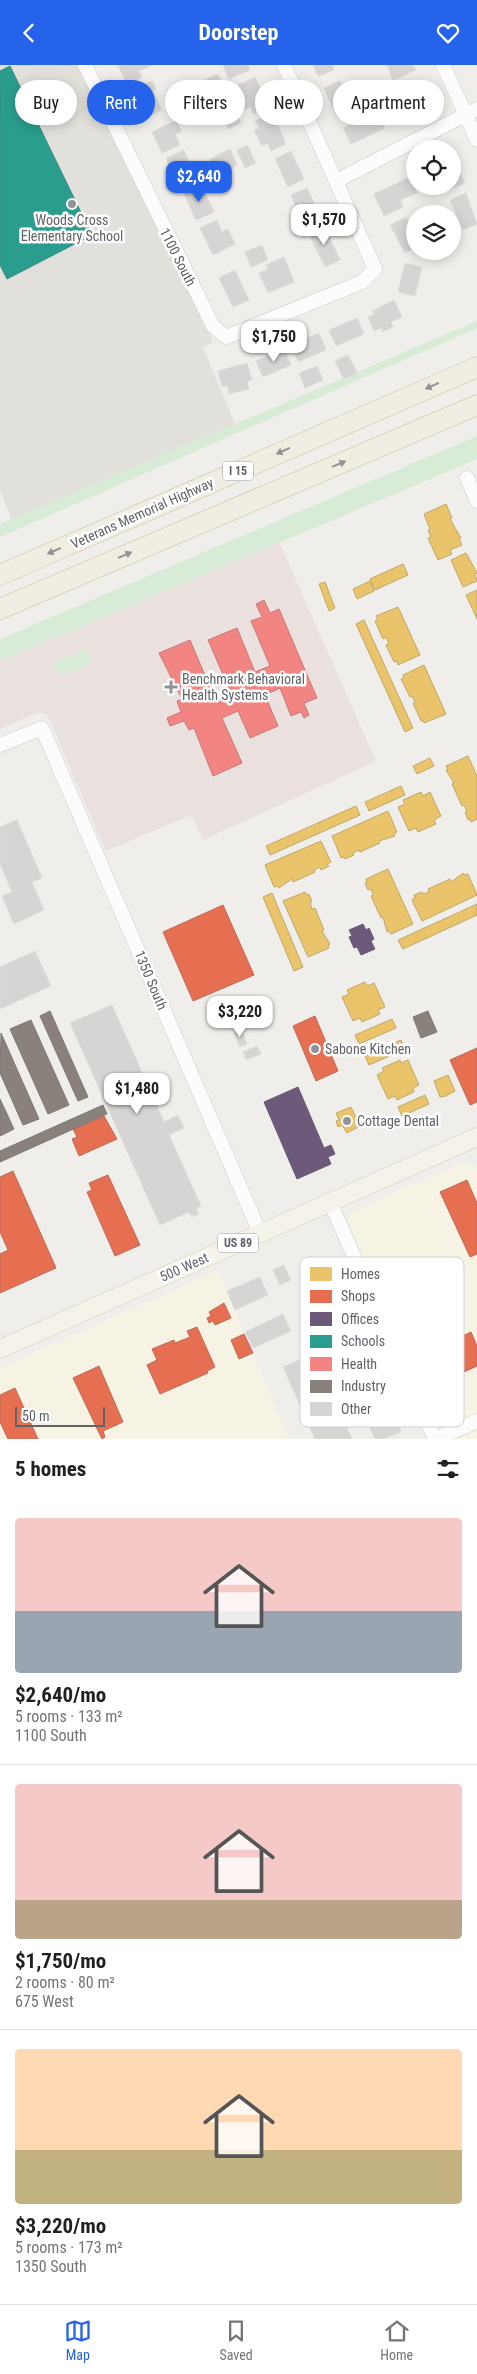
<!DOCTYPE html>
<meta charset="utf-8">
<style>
body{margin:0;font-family:"Roboto Condensed",sans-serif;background:#f6f6f6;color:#202124;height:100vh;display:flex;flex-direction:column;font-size:19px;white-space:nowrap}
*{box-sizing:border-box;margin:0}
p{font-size:16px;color:#757577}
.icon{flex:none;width:28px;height:28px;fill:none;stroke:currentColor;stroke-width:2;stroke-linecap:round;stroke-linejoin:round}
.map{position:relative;height:1374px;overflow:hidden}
.details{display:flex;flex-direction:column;background:#fff;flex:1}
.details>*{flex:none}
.hud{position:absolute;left:15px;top:15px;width:448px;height:45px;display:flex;gap:10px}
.controls{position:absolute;left:406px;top:75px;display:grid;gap:10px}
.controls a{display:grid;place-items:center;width:55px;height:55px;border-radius:50%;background:#fff;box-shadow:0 2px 12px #0003;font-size:25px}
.scale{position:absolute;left:15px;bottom:12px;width:90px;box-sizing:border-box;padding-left:5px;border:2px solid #5f6368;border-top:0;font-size:14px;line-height:18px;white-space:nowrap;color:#5f6368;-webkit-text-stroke:4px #fff;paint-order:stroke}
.price{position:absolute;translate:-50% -42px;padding:0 11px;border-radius:10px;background:#fff;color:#222;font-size:16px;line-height:32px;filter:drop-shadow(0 1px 2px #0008)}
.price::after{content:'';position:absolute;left:50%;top:30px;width:15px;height:11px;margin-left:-8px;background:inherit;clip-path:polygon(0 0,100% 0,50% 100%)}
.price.current{background:#2563eb;color:#fff}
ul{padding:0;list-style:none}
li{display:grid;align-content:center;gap:10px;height:265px;padding:0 15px}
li+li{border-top:1px solid #e0e0e0}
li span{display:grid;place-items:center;height:155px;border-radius:5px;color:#555}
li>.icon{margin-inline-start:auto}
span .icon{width:90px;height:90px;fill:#fffc;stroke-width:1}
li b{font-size:21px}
h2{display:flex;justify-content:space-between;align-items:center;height:60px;padding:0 15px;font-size:21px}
.tag{padding:0 18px;border-radius:22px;background:#fff;box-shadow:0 2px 12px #0003;font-size:18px;line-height:45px}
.tag.current{background:#2563eb;color:#fff}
header{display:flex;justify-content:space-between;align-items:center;height:65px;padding:0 15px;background:#2563eb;color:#fff;font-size:22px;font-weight:700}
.menu{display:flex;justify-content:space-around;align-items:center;height:70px;border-top:1px solid #e0e0e0;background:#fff;font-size:14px;color:#757577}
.menu a{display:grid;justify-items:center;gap:2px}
.menu .current{color:#2563eb}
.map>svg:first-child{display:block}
.commercial{fill:#f7f3e4}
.education{fill:#e2e0da}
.medical{fill:#eae0de}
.green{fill:#d8ebd6}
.homes{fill:#e9c46a;stroke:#c0a769}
.shops{fill:#e76f51;stroke:#be6b58}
.offices{fill:#6d597a;stroke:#695c75}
.schools{fill:#2a9d8f;stroke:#3a8c83}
.health{fill:#f28482;stroke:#c67a7a}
.industry{fill:#8a817c;stroke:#7d7876}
.building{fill:#d6d5d3;stroke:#deddd9}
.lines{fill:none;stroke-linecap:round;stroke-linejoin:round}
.minor-casing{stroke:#cbcccc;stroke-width:15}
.major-casing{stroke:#d7ceb8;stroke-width:19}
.highway-casing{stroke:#c8b996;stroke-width:21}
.minor{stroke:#fdfcfc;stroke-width:14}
.major{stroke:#f4f2e9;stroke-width:18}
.highway{stroke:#f0ede3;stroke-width:20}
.oneway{fill:#929393}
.poi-dot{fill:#919496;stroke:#fff;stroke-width:2}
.labels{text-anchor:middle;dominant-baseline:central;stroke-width:5;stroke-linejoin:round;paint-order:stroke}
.shield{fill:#fff;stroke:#8f9295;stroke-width:1}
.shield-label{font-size:12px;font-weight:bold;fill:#5f6368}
.poi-label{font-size:14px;fill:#5f6368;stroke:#fff;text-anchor:start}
.street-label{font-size:14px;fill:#5f6368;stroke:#fff}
.key{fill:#fff;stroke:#cfd0d2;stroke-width:1}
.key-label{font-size:14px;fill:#5f6368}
</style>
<header><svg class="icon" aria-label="back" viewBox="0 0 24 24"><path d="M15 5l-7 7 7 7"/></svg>Doorstep<svg class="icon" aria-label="heart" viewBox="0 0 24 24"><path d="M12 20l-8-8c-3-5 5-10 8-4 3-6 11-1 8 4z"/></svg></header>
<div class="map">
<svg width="477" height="1374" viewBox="0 0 477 1374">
<rect width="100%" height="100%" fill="#efeeea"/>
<!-- commercial -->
<g class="commercial">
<polygon points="468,1097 477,1104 477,1374 444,1374 348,1156 350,1150 356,1145 461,1098"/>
<polygon points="218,1206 289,1374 0,1374 0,1303"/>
</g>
<!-- education -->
<polygon class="education" points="0,0 77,0 213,277 203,282 237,364 14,460 0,426"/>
<!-- medical -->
<polygon class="medical" points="279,477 376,696 203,775 191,750 106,786 48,651 43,648 37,648 0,664 0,596"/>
<!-- green -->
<g class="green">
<polygon points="477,256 477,263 0,472 0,459"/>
<polygon points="477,371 477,394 0,596 0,574"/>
<polygon points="86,584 92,599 59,612 53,597"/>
</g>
<!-- homes -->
<g class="homes">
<polygon points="446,439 452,453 450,454 461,473 459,474 462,480 450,485 452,489 438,495 428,473 431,472 428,465 430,464 424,449"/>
<polygon points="466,488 477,508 475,509 477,516 463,522 451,495"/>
<polygon points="403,499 408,510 375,525 370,514"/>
<polygon points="370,516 374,526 357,534 353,524"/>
<polygon points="325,517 335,543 329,546 319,519"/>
<polygon points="477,525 477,554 466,530"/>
<polygon points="398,542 420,590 398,600 397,596 394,597 386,580 389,579 386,572 383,574 375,556 378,555 376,551"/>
<polygon points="364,555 413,663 405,667 356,559"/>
<polygon points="424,600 446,649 424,658 423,655 421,656 413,638 415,637 412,631 410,632 401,614 404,613 403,610"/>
<polygon points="468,691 477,711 477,754 471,757 470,754 468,755 465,747 467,746 464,740 462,741 452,719 454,718 446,705 448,705 446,701"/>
<polygon points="430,693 434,701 417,709 413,701"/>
<polygon points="401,721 405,730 369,746 365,737"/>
<polygon points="421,727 423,731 430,727 441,751 434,755 436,759 418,767 416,763 409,766 398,742 405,739 403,735"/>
<polygon points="356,741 360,750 270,790 266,781"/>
<polygon points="388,746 397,767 394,769 395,771 379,776 380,778 360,787 359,785 353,788 354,790 345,794 344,792 341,793 332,771"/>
<polygon points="321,776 331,797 327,799 329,801 321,805 320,802 314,805 315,807 293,817 292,814 279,823 277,821 274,822 265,800"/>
<polygon points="388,804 413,859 391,869 389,866 387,867 383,852 381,853 371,831 373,830 371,824 368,825 365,818 367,817 366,814"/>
<polygon points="463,808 464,810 468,809 477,830 422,856 412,835 415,833 414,830 422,827 423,829 429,827 428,824 450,814 451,817"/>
<polygon points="305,827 307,830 309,829 312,837 310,838 312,844 315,843 324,865 322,866 330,879 328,880 329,883 308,892 283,836"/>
<polygon points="272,828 303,902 294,906 263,832"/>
<polygon points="477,839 477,850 403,884 398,875"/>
<polygon points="365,917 367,921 374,918 385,942 378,945 380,949 362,957 360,953 353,956 342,932 349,929 347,925"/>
<polygon points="392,954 396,963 359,979 355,970"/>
<polygon points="401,975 405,984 369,1000 365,991"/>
<polygon points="400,995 401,998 408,995 419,1020 413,1023 414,1027 397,1035 395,1031 388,1034 377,1010 384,1006 382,1003"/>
<polygon points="448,1010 455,1026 446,1031 440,1032 434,1016"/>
<polygon points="425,1030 429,1039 402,1051 398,1042"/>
<polygon points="351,1042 360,1061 347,1068 342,1060 338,1062 336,1056 339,1055 336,1048"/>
</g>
<!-- shops -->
<g class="shops">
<polygon points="223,840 254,910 193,936 163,867"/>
<polygon points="315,951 338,1006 316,1016 293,961"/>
<polygon points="477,983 477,1037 470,1040 450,995"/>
<polygon points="104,1051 117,1074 79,1091 72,1074 77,1072 73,1064"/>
<polygon points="13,1106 56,1203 0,1228 0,1189 8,1185 0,1167 0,1112"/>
<polygon points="108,1110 140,1180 115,1191 87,1127 92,1125 89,1118"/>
<polygon points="467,1115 477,1138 477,1189 470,1192 440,1127"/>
<polygon points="224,1238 231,1253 215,1260 213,1256 209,1258 207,1253 211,1251 209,1247"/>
<polygon points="197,1262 215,1302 207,1306 208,1308 160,1329 147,1300 157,1295 152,1284 174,1275 175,1278 190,1272 187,1266"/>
<polygon points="471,1267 477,1281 477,1301 455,1311 441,1281"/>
<polygon points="244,1269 253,1288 239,1294 231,1275"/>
<polygon points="99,1301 123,1357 103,1366 105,1372 102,1374 73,1313"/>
<polygon points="15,1323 38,1374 8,1374 0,1357 0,1330"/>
</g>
<!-- offices -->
<g class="offices">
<polygon points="363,859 366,865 369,863 374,874 371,876 375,884 361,890 357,882 354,883 349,872 352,871 349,865"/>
<polygon points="298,1022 324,1083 331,1080 335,1089 328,1092 331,1099 297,1114 264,1037"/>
</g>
<!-- schools -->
<polygon class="schools" points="10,1 92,170 7,214 0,200 0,6"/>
<!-- health -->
<polygon class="health" points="264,535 270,548 279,544 317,633 304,638 309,650 304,653 301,647 291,651 280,623 265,630 278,661 250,673 238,646 222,653 242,698 213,711 194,663 189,665 184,656 170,661 167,653 181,647 177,636 182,634 159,588 190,575 215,634 231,628 208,575 237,563 255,607 270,601 251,556 262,552 256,539"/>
<!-- industry -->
<g class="industry">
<polygon points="50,946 88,1032 78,1036 40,951"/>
<polygon points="428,946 437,967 421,973 413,952"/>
<polygon points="31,955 69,1040 48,1049 10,964"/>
<polygon points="1,968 39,1054 23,1060 0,1008"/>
<polygon points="0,1034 14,1064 0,1071"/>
<polygon points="103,1040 107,1049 0,1097 0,1086"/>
</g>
<!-- building -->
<g class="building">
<polygon points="118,0 152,0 139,6 142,12 127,19"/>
<polygon points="223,0 248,0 250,5 229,14"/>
<polygon points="313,0 332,0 334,5 318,11"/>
<polygon points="387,0 413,0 416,5 393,15"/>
<polygon points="218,9 224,22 210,28 204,15"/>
<polygon points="255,12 269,42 254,49 250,42 244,45 237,30 242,28 238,20"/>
<polygon points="152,16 156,24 153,26 162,45 145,53 131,25"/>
<polygon points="340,16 341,19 347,17 355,35 348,38 351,45 336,51 324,23"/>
<polygon points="374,22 380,36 360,45 353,31"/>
<polygon points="417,27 424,41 407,50 400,35"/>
<polygon points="196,35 204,51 185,59 178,43"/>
<polygon points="235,45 241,58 228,64 222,51"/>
<polygon points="377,47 385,63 351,79 343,63"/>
<polygon points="273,48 286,79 271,86 268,78 262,81 254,65 259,63 255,56"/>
<polygon points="176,55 182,67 175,69 180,80 162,88 152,67"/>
<polygon points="247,80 256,98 245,103 237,85"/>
<polygon points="230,84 237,100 217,109 210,94"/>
<polygon points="184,85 196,114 178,122 166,93"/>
<polygon points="291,86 304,114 288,122 275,94"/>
<polygon points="452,92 465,118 449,125 447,121 452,121"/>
<polygon points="410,112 417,128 400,135 403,142 384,151 374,129"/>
<polygon points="202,121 214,147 196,155 184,129"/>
<polygon points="307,123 320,150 303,158 291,130"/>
<polygon points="466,128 477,159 463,165 450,135"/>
<polygon points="406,152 415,171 415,183 405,188 390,160"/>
<polygon points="217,155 222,167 228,164 235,179 213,190 200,163"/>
<polygon points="324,160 340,195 325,202 308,167"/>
<polygon points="262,180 268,195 251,202 245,187"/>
<polygon points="284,192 294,217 268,228 259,208 268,204 266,200"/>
<polygon points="405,198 422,202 415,231 398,227"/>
<polygon points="235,205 249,235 233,242 219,213"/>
<polygon points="394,235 402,252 391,257 393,262 383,267 381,263 374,266 368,252 374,249 372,246"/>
<polygon points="357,253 364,269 336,281 329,265"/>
<polygon points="319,268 326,285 298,297 292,282 298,279 297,277"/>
<polygon points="284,284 291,300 263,312 256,296"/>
<polygon points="348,290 357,308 344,314 335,296"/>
<polygon points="247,298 252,315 247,316 249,324 229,329 227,321 222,322 218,306"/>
<polygon points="317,301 323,315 305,323 299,308"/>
<polygon points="17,755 42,813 32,817 44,845 14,859 2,831 12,827 0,799 0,762"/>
<polygon points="35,886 51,921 0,944 0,902"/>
<polygon points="112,940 164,1057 178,1050 184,1063 169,1070 201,1141 196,1144 199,1149 192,1152 189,1147 160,1160 70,958"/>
<polygon points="241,965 247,979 240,982 234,968"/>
<polygon points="257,981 261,989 246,995 243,987"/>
<polygon points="284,1200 291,1215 280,1220 273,1205"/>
<polygon points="260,1212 268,1230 235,1245 227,1226"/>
<polygon points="307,1246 321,1278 313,1282 299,1250"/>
<polygon points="283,1249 291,1266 253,1283 245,1267"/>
<polygon points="358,1268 401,1367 384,1374 375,1374 333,1279"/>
<polygon points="314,1288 352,1374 315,1374 283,1302"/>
</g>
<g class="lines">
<!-- minor casing -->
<g class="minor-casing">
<g id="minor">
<polyline points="85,0 213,261 226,272 362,217 375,204 284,0"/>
<polyline points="443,0 477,75"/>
<polyline points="336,116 477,44"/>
<polyline points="467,413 477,436"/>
<polyline points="0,680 42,663 260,1168"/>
<polyline points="330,1137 435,1374"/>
<polyline points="436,1374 477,1356"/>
</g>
</g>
<!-- major casing -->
<g class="major-casing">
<polyline id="major" points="0,1284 477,1072"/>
</g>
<!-- highway casing -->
<g class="highway-casing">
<g id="highway">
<polyline points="0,510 477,302"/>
<polyline points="0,544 477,340"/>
</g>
</g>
<!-- minor -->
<use href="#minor" class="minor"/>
<!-- major -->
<use href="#major" class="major"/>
<!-- highway -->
<use href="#highway" class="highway"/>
</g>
<!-- one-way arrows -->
<defs><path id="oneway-solid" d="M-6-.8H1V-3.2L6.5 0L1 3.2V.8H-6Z" transform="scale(1.25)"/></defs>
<g class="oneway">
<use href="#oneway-solid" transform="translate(432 321) rotate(156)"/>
<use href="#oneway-solid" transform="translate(283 386) rotate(156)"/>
<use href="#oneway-solid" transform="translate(339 399) rotate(-23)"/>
<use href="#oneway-solid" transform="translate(54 486) rotate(156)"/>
<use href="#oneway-solid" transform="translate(125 490) rotate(-23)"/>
</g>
<!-- markers -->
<g class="poi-dot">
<circle cx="72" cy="139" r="5"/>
<path d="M168.5 614.5h5v5h5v5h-5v5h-5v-5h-5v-5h5z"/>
<circle cx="315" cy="984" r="5"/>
<circle cx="347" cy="1056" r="5"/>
</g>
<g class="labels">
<!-- shield labels -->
<g class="shield">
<rect x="223" y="396.5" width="30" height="19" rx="4"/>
<rect x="218" y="1168.5" width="40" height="19" rx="4"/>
</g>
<g class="shield-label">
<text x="238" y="406">I 15</text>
<text x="238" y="1178">US 89</text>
</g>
<!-- poi labels -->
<g class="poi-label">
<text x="72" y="155" text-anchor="middle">Woods Cross<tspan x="72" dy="16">Elementary School</tspan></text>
<text x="182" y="614">Benchmark Behavioral<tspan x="182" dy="16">Health Systems</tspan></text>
<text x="325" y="984">Sabone Kitchen</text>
<text x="357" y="1056">Cottage Dental</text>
</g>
<!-- street labels -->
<g class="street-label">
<text transform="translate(178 192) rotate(63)">1100 South</text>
<text transform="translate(142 448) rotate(-24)">Veterans Memorial Highway</text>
<text transform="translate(151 915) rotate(67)">1350 South</text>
<text transform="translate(184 1202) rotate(-24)">500 West</text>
</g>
</g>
<!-- legend -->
<rect x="300" y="1192" width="164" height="170" rx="8" class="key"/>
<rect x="310" y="1202" width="22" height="14" fill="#e9c46a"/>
<rect x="310" y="1225" width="22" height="13" fill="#e76f51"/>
<rect x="310" y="1247" width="22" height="14" fill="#6d597a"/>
<rect x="310" y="1270" width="22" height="13" fill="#2a9d8f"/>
<rect x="310" y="1292" width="22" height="14" fill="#f28482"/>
<rect x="310" y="1315" width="22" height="13" fill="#8a817c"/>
<rect x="310" y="1337" width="22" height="14" fill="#d6d5d3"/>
<g class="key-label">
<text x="341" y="1214">Homes</text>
<text x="341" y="1236">Shops</text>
<text x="341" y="1259">Offices</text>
<text x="341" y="1281">Schools</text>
<text x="341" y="1304">Health</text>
<text x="341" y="1326">Industry</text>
<text x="341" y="1349">Other</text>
</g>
</svg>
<div class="controls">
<a><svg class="icon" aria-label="locate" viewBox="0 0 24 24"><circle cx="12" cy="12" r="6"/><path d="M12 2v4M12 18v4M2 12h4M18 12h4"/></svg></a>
<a><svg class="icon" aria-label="layers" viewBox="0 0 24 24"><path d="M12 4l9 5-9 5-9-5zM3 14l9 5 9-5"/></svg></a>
</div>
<div class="scale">50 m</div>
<b class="price current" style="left:199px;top:138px">$2,640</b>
<b class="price" style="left:324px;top:181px">$1,570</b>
<b class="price" style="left:274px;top:298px">$1,750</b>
<b class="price" style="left:240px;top:973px">$3,220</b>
<b class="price" style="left:137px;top:1050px">$1,480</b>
<div class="hud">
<a class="tag">Buy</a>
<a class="tag current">Rent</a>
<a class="tag">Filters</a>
<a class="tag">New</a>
<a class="tag">Apartment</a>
</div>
</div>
<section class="details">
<h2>5 homes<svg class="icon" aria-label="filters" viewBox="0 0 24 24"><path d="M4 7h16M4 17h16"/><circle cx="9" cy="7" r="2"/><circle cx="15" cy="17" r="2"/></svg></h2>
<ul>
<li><span style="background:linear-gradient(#f6c9c9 60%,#9aa5b1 0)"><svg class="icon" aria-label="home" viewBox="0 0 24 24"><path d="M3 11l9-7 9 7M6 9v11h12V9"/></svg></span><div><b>$2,640/mo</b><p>5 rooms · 133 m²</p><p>1100 South</p></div></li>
<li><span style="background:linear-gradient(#f6c9c9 75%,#b9a48a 0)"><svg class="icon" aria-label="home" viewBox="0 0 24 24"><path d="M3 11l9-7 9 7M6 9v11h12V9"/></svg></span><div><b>$1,750/mo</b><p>2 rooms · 80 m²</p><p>675 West</p></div></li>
<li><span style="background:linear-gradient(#ffd9b3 65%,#c2b280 0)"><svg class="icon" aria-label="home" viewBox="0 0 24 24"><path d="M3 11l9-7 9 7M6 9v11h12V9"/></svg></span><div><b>$3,220/mo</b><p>5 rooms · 173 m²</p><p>1350 South</p></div></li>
</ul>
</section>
<nav class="menu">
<a class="current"><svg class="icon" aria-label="map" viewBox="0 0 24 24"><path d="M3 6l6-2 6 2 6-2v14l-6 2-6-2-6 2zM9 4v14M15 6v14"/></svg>Map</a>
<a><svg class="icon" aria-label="saved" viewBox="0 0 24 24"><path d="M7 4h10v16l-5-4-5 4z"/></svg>Saved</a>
<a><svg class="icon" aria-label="home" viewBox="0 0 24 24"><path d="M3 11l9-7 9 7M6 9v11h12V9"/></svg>Home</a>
</nav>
